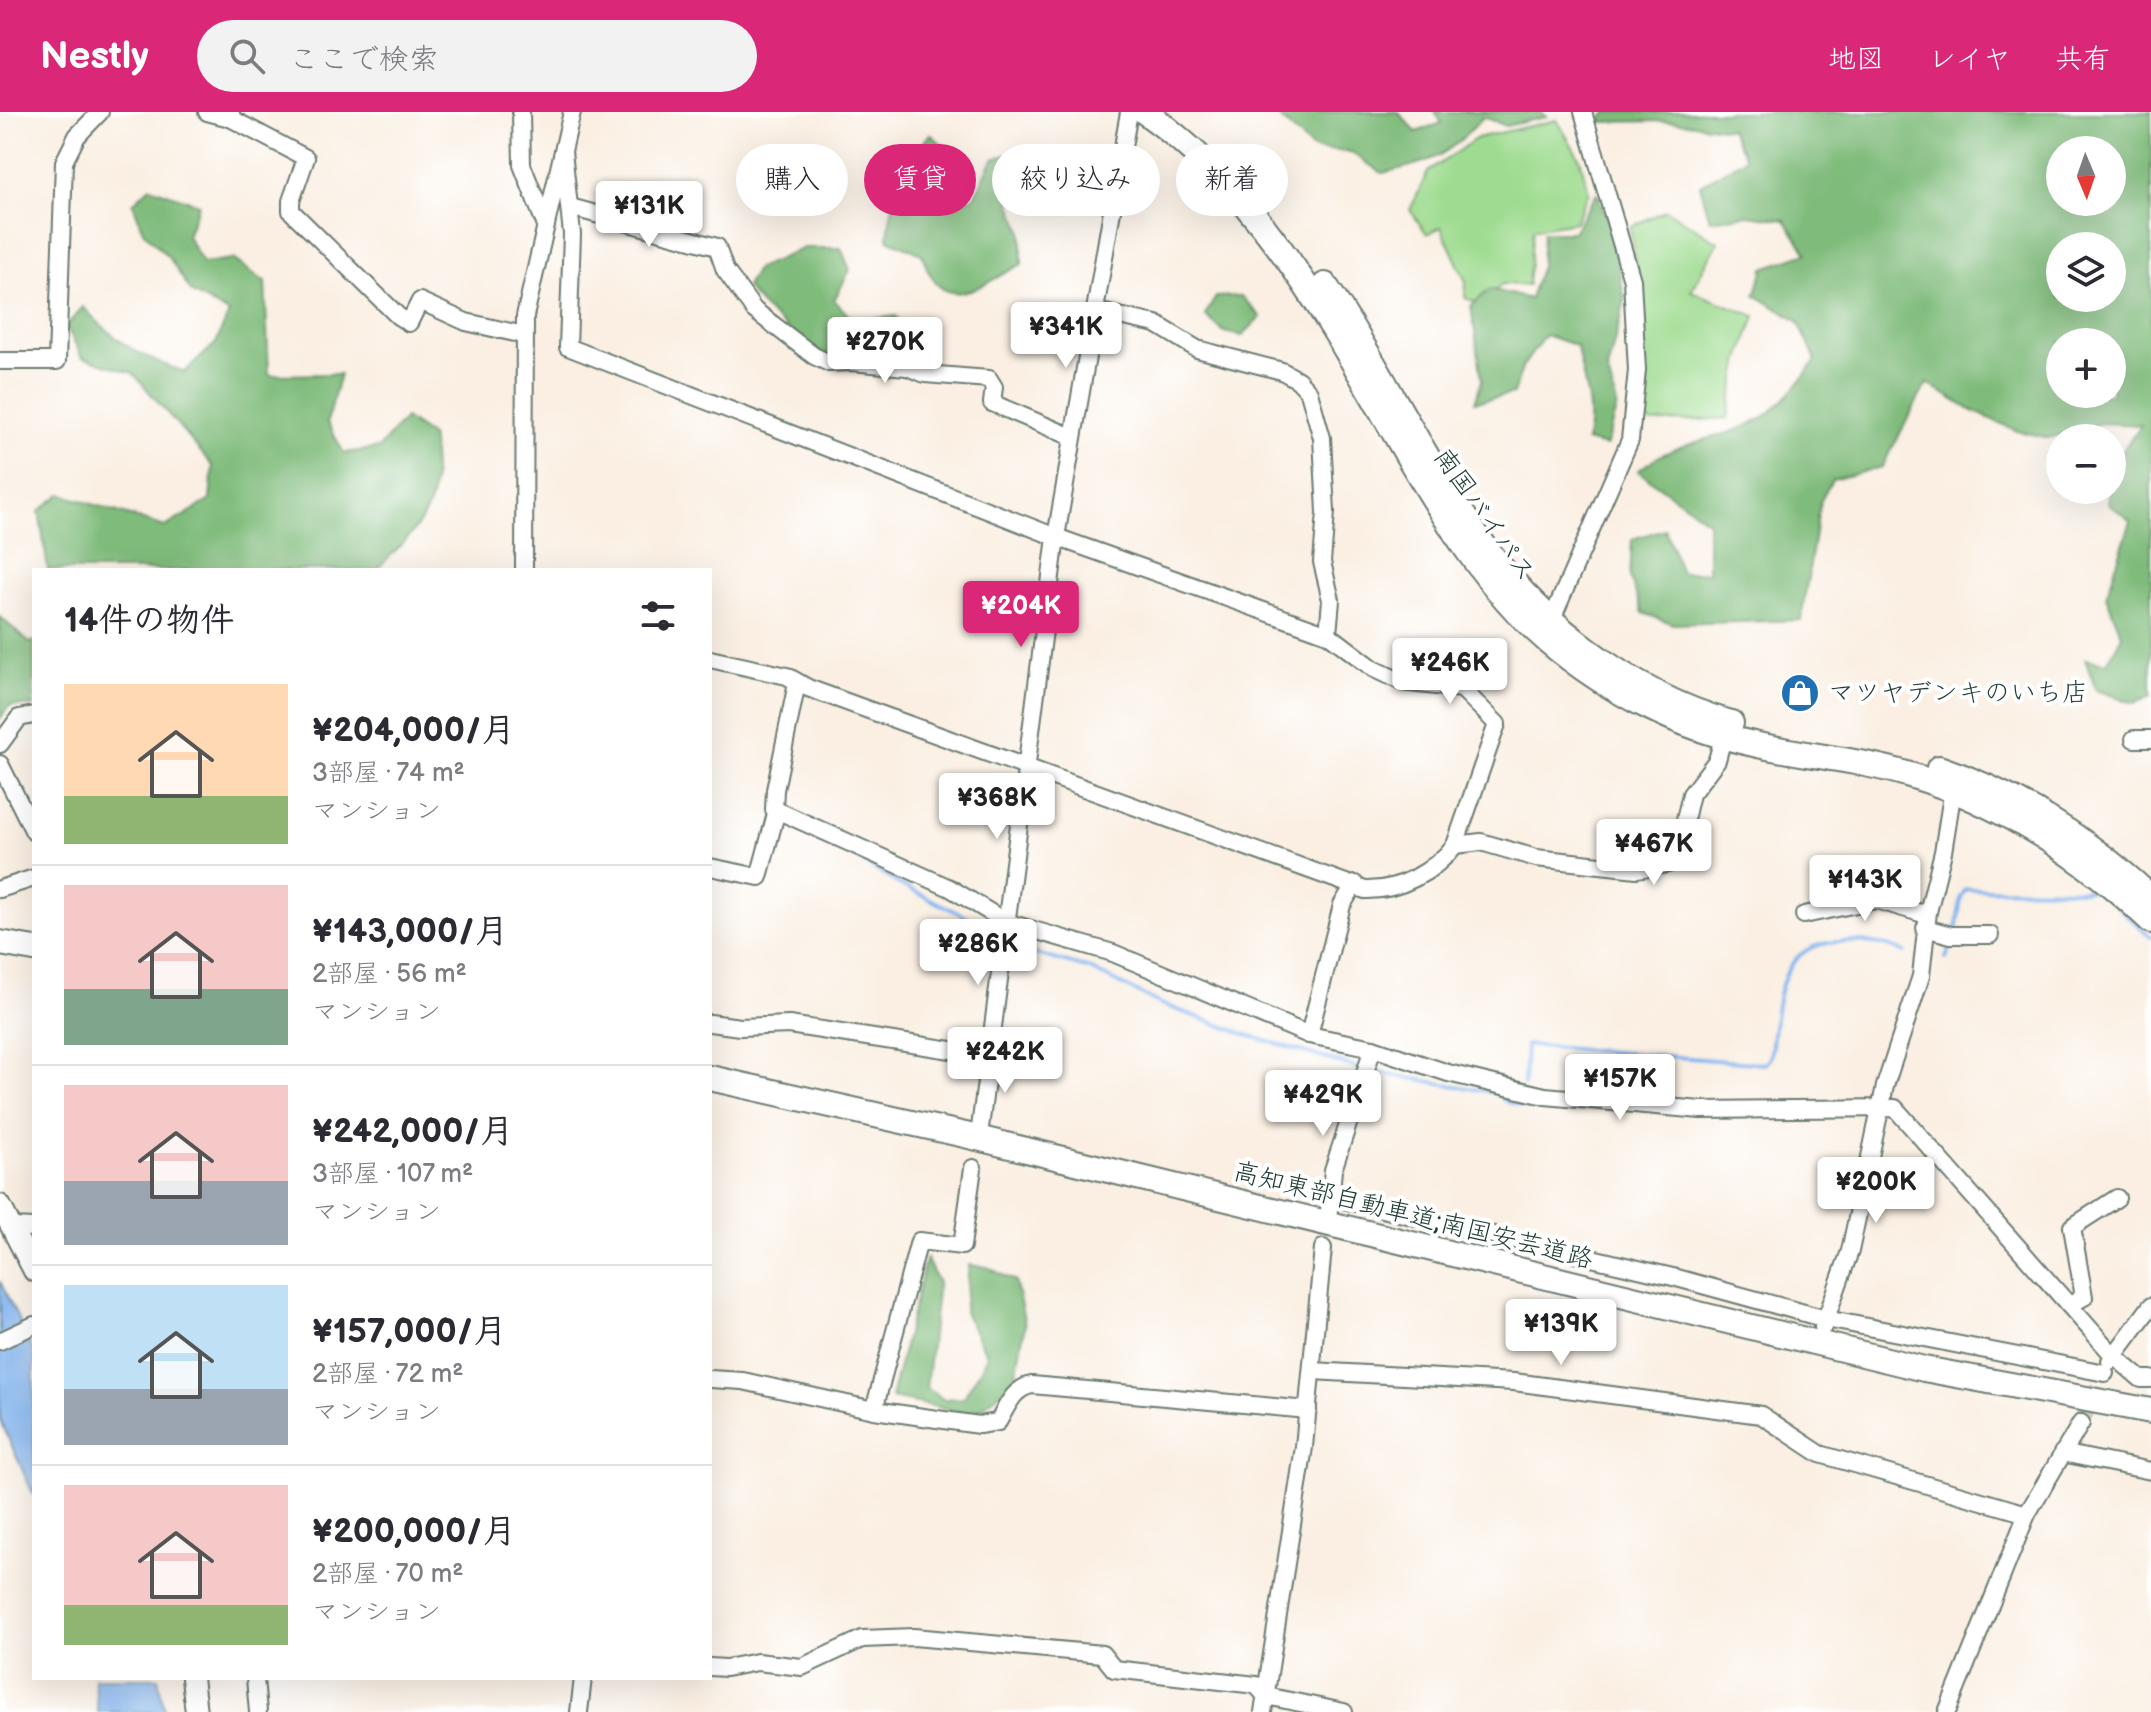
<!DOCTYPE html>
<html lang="ja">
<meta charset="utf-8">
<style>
body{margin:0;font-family:"Balsamiq Sans","Klee One",sans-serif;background:#f2f2f3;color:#2b2b33;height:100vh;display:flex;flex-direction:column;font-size:30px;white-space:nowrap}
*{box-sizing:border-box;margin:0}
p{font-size:26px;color:#7c7c81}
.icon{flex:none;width:44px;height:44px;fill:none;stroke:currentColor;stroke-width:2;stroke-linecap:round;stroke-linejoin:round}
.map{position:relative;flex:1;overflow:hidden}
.side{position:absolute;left:32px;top:456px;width:680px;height:1112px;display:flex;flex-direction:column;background:#fff;border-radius:0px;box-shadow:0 8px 32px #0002}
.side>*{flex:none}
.top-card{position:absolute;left:736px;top:32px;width:760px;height:72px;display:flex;gap:16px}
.needle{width:52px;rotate:178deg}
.fabs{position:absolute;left:2046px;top:24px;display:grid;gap:16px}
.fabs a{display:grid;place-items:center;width:80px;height:80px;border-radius:50%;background:#fff;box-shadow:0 8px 32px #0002;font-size:40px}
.price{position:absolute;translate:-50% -68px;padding:0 18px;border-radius:8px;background:#fff;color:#222;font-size:26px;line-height:52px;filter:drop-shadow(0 2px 4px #0008)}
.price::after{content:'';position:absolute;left:50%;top:48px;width:24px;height:18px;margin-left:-12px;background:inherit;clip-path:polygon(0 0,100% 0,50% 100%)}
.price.active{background:#db2777;color:#fff}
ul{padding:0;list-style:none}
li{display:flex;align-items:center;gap:24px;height:200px;padding:0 32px}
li+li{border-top:2px solid #e1e1e2}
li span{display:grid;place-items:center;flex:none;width:224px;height:160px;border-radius:0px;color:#555}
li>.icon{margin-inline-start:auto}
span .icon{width:96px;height:96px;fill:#fffc;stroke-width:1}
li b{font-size:34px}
h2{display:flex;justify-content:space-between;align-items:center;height:96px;padding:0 32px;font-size:34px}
.tag{padding:0 28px;border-radius:36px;background:#fff;box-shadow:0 8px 32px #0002;font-size:28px;line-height:72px}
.tag.active{background:#db2777;color:#fff}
header{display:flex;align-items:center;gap:48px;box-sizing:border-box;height:112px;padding:0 40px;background:#db2777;color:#fff}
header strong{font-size:38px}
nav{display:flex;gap:44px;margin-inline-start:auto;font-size:28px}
.search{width:560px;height:72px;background:#f2f2f3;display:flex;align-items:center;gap:20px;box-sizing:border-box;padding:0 28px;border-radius:44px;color:#7c7c81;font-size:30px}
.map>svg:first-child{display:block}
.green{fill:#9fdb90;stroke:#5f8c62;stroke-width:2}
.forest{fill:#7fbb7a;stroke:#4f7c57;stroke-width:2;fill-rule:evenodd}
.water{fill:#82b4ef;stroke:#507892;stroke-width:2}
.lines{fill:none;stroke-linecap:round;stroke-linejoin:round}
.stream{stroke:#82b4ef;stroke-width:4}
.minor-tunnel{stroke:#cecbbf;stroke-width:16;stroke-dasharray:16 8;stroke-linecap:butt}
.minor-casing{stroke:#6c7b71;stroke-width:20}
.major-casing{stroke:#6c7b71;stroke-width:24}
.highway-casing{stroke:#6c7b71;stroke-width:28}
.minor{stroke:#fff;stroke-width:16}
.major{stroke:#fff;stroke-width:20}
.highway{stroke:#fff;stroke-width:24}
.labels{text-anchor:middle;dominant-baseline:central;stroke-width:8;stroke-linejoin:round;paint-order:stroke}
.street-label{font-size:26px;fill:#1f3d34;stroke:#fff}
.poi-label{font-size:26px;fill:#1f3d34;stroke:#fff;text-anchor:start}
</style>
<header>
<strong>Nestly</strong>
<div class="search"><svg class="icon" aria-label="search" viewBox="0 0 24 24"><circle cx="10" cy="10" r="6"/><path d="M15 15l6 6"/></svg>ここで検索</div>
<nav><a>地図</a><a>レイヤ</a><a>共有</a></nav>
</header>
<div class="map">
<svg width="2151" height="1600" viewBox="0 0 2151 1600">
<rect width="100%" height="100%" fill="#fff"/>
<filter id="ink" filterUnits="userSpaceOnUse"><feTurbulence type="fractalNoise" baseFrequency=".0125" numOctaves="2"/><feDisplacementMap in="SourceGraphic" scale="16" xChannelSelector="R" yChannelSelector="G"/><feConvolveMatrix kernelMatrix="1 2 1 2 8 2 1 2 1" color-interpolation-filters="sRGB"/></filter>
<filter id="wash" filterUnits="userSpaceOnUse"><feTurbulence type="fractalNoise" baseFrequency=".006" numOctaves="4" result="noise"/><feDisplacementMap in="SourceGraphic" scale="32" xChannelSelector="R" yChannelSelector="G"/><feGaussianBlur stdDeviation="1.8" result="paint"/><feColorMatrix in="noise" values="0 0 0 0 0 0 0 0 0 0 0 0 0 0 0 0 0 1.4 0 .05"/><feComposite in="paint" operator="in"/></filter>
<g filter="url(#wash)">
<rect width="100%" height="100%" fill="#faefe2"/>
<!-- green -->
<g class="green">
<polygon points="1557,8 1580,47 1589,80 1575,110 1533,117 1528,173 1502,172 1482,192 1465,186 1466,170 1441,115 1427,122 1410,98 1428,60 1477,26"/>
<polygon points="1666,98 1718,130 1691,179 1755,204 1740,247 1728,306 1652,311 1644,307 1642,186 1630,115"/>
</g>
<!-- forest -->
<g class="forest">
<path d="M1273,0h125l18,20 26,-9 -7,-11h106l5,5 -40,9 -23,-9c-34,39 -51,45 -101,56l-32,-21 -37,-3z"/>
<path d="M1608,0h543v583l-17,8 -38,-13 -11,-31 22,4 15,-28 -16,-39 25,-75 -23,-18 4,-38 29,-40 -41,-2 -51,15 -32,-7 -48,-22 -42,-26 -45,84 -50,13 -12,22 -19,118 -128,4 -30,-11 -13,-35 2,-39 33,-10 16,44 27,-1v-51l-70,-50c37,-32 75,-28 116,-48 24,-12 46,-41 62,-63l-18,-39 -43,-26 9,-27 43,-15 -22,-33 -37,-5 -38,5 -10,-35 46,-27 -16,-29 -58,-8 -74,1zM2112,38v52h-52v-52zM2112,134v52h-52v-52zM2060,230h52v52h-52z"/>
<path d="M930,22l16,13 -13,29 14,32 27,-11 19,-38 37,-12 -20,55 12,28v34c-44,22 -81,56 -100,-10l-34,-15c2,-41 17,-74 42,-105z"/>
<path d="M150,75l49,17 -12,32 16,27 30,-4 32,23 4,93 71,-1 -13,48 17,31 35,-5 26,-30 26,18c10,72 -5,85 -55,134h-328l-9,-59 22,-17 104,33 45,-27 3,-34 -80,-93 -51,-16 -16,-31 17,-19c33,35 56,50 102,65l31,-29 13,-30 -37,-20 -23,-35 -26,-27 -10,-28z"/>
<path d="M1597,81l11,26 17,81 -18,70 10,35 -11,41 -20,-5c10,-32 -5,-63 -9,-95l-32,-11 -22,31 -10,28 -38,8 7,-23 -11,-73 19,-17 40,10 11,-34 2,-33h30z"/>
<path d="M804,136h37l9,22 -16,30 20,21 42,-5 9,16 2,20c-25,3 -57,11 -81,3 -20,-7 -68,-50 -80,-68l10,-18z"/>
<polygon points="1241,184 1261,205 1242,224 1224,220 1205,203 1216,185"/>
<polygon points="0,505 30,531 34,529 34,594 9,594 0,607"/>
<path d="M926,1146l12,25 -12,105 17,11 21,-1c5,-13 22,-33 23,-43l-23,-43 5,-47 18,2 28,14 10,43 -10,57 -41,33 -83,-16z"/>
</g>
<!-- water -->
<g class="water">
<polygon points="0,1169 34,1241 34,1384 0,1307"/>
<polygon points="94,1566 158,1566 165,1600 98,1600"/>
</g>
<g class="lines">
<!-- stream -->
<g class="stream">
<polyline points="782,708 827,730"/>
<polyline points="839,734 899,772 977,810"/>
<polyline points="2115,792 2151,825"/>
<polyline points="1956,820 1961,785 1966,777 2099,778"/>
<polyline points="1036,842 1090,857 1161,892 1250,924 1361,957"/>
<polyline points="1946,846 1954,829"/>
<polyline points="1369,959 1497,981 1507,990 1525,995"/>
<path d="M1524,973l2,-40 239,19 5,-6c8,-49 3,-114 68,-116 27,-1 41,0 67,10"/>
</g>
</g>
</g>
<g filter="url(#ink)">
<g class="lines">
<!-- minor-tunnel -->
<polyline class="minor-tunnel" points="2081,1311 2101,1269"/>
<!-- minor casing -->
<g class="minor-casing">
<g id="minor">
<polyline points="207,0 230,6"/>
<polyline points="231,0 230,6 306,46 291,89 291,99 398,204 409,211 420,189 466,210 524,223"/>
<polyline points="521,0 522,53 546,114"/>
<path d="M563,39l9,83 -4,113 488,190 272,97 46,35 28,13 60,7 35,35 -42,121c-21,27 -56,46 -90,45l-557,-202 -21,-12 -77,-17"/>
<polyline points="570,95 717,135 725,158 754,198 814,244 829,251 851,250 907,255 925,262 989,267 994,275 992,291 1072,325"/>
<polyline points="1096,199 1156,212 1197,237 1282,259 1298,268 1309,280 1322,326 1326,400 1322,450 1331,488 1328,522"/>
<polyline points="0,249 57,249 64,50 77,24 100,0"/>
<polyline points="524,458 525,204 572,0"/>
<polyline points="1552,507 1630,328 1637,258 1632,168 1583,0"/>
<polyline points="797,571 775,678 774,697 950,776 1006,810 1113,841 1309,923 1373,936 1448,961 1545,984 1701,998 1895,996 2113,1243 2141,1267 2151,1267"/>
<polyline points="2134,627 2151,627"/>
<polyline points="0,632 19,606 34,603"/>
<polyline points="0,652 34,720"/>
<polyline points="1455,733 1481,730 1536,746 1637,757 1668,752 1676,746 1691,682 1717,648 1726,615"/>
<polyline points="710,755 759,765 777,698"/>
<polyline points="0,777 34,766"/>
<polyline points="1804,803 1876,788 1927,803"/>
<polyline points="1925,816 1951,823 1990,823"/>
<polyline points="710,911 740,915 789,913 990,944"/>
<polyline points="1309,923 1342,793 1355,772"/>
<polyline points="980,1016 1056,425 1129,0"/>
<polyline points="1331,1085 1677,1166 1826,1207 2105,1261"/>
<polyline points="1329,1099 1333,1058 1373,936"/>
<polyline points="13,1115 34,1116"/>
<polyline points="2069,1193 2084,1185 2072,1115 2117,1086"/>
<polyline points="1823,1215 1850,1139 1885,974 1921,864 1928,800 1943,740 1953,677"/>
<polyline points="0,1229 34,1213"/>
<polyline points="2110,1249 2151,1194"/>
<polyline points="1312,1259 1514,1270 1761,1303 1820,1342 2027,1402"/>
<path d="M710,1267l33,2 131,29 105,15 19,-3c9,-15 15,-34 34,-37l276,25"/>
<polyline points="874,1298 919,1129 962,1134 973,1056"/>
<polyline points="2062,1341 2151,1359"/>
<polyline points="710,1555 726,1556 757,1550 802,1555 862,1527 914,1525 1102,1542 1114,1557 1256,1573 1266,1584 1344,1600"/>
<polyline points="255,1566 258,1600"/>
<polyline points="579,1600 583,1566"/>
<polyline points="1263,1600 1304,1335 1323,1136"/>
<polyline points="1947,1600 2027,1402 2081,1311"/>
</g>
</g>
<!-- major casing -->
<g class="major-casing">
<g id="major">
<polyline points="0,1093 34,1159"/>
<polyline points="192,1566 196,1600"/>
</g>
</g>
<!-- highway casing -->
<g class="highway-casing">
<g id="highway">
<path d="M1145,0c123,88 186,213 261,341 40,67 81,136 142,188 60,51 133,88 210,104 50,11 103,15 152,30 90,27 174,81 241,146"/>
<path d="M1325,173c53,79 94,166 148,245 59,88 155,164 258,193"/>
<path d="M1939,656c80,27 150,72 212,130"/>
<polyline points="0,831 34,837"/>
<polyline points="710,966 965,1023 1924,1257 2151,1299"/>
</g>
</g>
<!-- minor -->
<use href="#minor" class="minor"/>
<!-- major -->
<use href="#major" class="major"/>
<!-- highway -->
<use href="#highway" class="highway"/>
</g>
</g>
<!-- icons -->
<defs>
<g id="shop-disc" transform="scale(2)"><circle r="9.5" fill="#1f6fb2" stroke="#fff"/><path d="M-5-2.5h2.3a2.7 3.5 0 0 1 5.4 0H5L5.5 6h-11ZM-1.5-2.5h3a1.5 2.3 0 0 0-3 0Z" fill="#fff"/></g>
</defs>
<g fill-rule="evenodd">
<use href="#shop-disc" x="1800" y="581"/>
</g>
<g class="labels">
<!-- street labels -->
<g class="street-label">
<text transform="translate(1484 403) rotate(55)">南国バイパス</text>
<text transform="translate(1413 1104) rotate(14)">高知東部自動車道;南国安芸道路</text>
</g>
<!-- poi labels -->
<g class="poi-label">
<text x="1828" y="581">マツヤデンキのいち店</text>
</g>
</g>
</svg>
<div class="fabs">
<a><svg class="needle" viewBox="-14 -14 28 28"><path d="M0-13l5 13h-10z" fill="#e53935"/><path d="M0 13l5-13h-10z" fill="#7c7c81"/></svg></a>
<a><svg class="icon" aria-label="layers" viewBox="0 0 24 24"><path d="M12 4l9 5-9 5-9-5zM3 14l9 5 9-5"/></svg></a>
<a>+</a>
<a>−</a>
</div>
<b class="price" style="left:649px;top:137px">¥131K</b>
<b class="price" style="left:1066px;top:258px">¥341K</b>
<b class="price" style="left:885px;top:273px">¥270K</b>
<b class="price active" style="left:1021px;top:537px">¥204K</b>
<b class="price" style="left:1450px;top:594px">¥246K</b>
<b class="price" style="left:997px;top:729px">¥368K</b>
<b class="price" style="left:1654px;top:775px">¥467K</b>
<b class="price" style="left:1865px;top:811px">¥143K</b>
<b class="price" style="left:978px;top:875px">¥286K</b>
<b class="price" style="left:1005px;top:983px">¥242K</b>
<b class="price" style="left:1620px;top:1010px">¥157K</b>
<b class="price" style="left:1323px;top:1026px">¥429K</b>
<b class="price" style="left:1876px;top:1113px">¥200K</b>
<b class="price" style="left:1561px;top:1255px">¥139K</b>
<div class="top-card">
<a class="tag">購入</a>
<a class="tag active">賃貸</a>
<a class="tag">絞り込み</a>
<a class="tag">新着</a>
</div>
<section class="side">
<h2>14件の物件<svg class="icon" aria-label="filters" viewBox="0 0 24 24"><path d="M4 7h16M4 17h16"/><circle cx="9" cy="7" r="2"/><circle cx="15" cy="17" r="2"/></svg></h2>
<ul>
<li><span style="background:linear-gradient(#ffd9b3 70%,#8fb573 0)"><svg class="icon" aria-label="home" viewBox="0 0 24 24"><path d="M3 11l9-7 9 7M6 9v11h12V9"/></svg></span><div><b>¥204,000/月</b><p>3部屋 · 74 m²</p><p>マンション</p></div></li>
<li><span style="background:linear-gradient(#f6c9c9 65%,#7fa58c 0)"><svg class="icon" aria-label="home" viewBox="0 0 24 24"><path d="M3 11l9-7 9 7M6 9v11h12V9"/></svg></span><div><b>¥143,000/月</b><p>2部屋 · 56 m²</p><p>マンション</p></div></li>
<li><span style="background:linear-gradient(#f6c9c9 60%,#9aa5b1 0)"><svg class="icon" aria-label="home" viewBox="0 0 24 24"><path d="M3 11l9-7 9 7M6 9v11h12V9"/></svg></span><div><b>¥242,000/月</b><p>3部屋 · 107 m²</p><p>マンション</p></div></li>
<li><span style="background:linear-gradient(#bfe0f5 65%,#9aa5b1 0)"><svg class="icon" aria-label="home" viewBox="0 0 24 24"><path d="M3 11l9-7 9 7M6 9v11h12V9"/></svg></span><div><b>¥157,000/月</b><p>2部屋 · 72 m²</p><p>マンション</p></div></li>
<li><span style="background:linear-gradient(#f6c9c9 75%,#8fb573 0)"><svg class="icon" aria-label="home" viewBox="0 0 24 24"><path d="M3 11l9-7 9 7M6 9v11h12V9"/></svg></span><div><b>¥200,000/月</b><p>2部屋 · 70 m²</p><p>マンション</p></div></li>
</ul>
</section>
</div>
